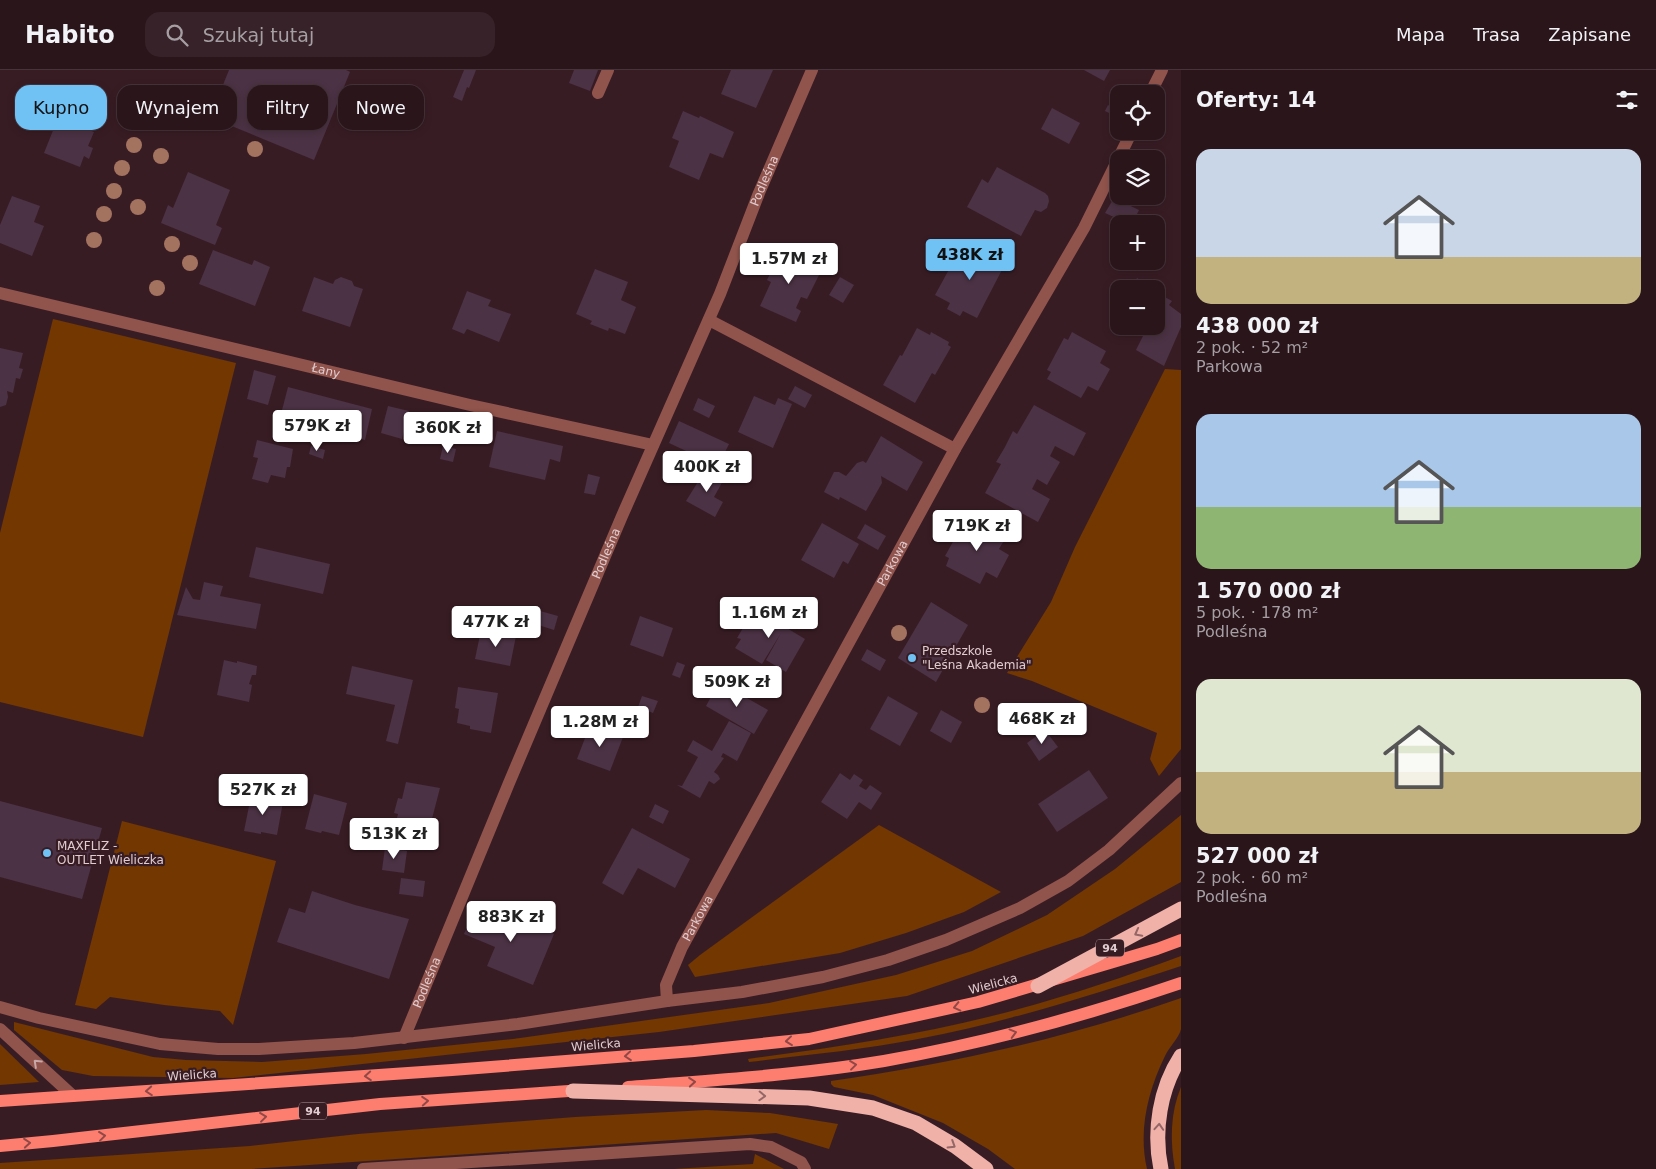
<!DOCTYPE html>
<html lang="pl">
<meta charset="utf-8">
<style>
body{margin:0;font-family:"DejaVu Sans",sans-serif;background:#362228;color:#f1f3f6;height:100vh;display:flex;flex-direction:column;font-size:19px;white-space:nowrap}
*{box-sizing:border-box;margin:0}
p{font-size:16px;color:#a59fa3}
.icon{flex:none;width:28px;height:28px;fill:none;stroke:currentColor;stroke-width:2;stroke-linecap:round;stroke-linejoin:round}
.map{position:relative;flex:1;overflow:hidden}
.drawer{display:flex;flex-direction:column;background:#2a151b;width:475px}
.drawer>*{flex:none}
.banner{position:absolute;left:15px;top:15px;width:475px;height:45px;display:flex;gap:10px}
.controls{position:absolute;left:1110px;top:15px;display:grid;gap:10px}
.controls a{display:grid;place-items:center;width:55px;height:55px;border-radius:10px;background:#2a151b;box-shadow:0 2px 8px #0003,0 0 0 1px #46343a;font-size:25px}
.price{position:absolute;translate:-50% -42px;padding:0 11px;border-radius:5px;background:#fff;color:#222;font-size:16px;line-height:32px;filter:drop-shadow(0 1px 2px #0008)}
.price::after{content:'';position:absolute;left:50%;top:30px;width:15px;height:11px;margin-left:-8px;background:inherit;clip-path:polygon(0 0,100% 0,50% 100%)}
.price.on{background:#70c1f4;color:#111}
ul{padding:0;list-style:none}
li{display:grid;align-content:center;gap:10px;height:265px;padding:0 15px}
li span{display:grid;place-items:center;height:155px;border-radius:15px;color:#555}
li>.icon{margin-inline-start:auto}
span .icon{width:90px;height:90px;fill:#fffc;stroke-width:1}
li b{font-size:21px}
h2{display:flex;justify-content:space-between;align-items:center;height:60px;padding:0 15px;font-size:21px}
.tag{padding:0 18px;border-radius:15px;background:#2a151b;box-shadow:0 2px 8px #0003,0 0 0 1px #46343a;font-size:18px;line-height:45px}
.tag.on{background:#70c1f4;color:#111}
header{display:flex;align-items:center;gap:30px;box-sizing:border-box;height:70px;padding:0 25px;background:#2a151b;border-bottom:1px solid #46343a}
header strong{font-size:24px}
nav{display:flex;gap:28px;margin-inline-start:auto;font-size:18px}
.search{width:350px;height:45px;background:#362228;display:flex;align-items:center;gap:12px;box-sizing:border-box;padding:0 18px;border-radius:15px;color:#a59fa3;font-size:19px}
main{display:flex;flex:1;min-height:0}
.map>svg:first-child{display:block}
.green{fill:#733701}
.building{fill:#4b3244}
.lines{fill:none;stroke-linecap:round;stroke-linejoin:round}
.minor{stroke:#91544c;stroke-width:12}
.major{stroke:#fd7e6f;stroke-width:12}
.highway{stroke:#f0b1a8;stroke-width:15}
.tree{fill:#a47360}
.oneway{stroke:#946666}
.oneway2{stroke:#914846}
.oneway3{stroke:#c8a8a8}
.poi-dot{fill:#70c1f4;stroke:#381c24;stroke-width:2}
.labels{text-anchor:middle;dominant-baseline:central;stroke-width:4.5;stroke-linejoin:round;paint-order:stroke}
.shield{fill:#381c24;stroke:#ae979c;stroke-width:1}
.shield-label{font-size:11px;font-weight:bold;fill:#e0ccd0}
.street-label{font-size:12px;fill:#e0ccd0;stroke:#381c24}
.poi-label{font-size:12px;fill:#e0ccd0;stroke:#381c24;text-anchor:start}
</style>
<header>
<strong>Habito</strong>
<div class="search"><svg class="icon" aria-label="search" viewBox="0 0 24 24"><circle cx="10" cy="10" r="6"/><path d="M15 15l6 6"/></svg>Szukaj tutaj</div>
<nav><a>Mapa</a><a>Trasa</a><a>Zapisane</a></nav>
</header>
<main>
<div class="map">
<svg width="1181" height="1099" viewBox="0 0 1181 1099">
<rect width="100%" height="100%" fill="#381c24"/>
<!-- green -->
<g class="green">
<polygon points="53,249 236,293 143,667 0,632 0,463"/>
<polygon points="1165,299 1181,300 1181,679 1159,706 1150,689 1157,663 1032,611 1007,603 1051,532 1075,477"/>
<polygon points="1181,745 1181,812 1083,866 907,926 659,962 233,1008 93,1006 62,1000 14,960 14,952 153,987 186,990 262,992 366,984 513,969 769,933 896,905 972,881 1047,845 1115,799"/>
<polygon points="122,751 276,791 233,955 220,941 164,935 110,927 96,939 75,935"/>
<polygon points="879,755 1001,822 964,842 906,863 840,883 695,907 688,895 700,885"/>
<path d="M1181,886v10c-86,28 -173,56 -263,73 -56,11 -113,16 -169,23l-1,-3c82,-11 164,-23 244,-43 64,-16 127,-37 189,-60z"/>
<path d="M1181,928c0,10 0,22 0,31 -2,9 -12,18 -16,27 -17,35 -27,74 -18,113h-132l-27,-20 -45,-26 -70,-28 -39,-8 -3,-3v-3c119,-17 237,-43 350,-83z"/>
<polygon points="0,974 39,1012 0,1015"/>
<path d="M1181,1017v82h-6c-5,-27 -5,-56 6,-82z"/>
<polygon points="706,1040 770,1043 838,1054 829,1079 776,1063 251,1099 0,1099 0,1093 250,1076 358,1064 575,1047"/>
<polygon points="755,1084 784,1099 674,1099 753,1094"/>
</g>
<!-- building -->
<g class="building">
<polygon points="229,0 346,0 350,2 314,90 210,47"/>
<polygon points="464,0 476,0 469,18 467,17 462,31 453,27"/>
<polygon points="574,0 598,0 590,21 569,13"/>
<polygon points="731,0 773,0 756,38 721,24"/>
<polygon points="1084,0 1110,0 1104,11"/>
<polygon points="1108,35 1116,40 1113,45 1105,41"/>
<polygon points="1052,38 1080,53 1069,74 1041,59"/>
<polygon points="683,41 699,48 700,46 734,62 723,88 710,83 699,110 669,97 679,71 672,68"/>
<polygon points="58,48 94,62 88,76 93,78 89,89 84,86 80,97 44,83"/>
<polygon points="997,97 1045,123 1048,126 1049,131 1047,138 1041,142 1035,140 1021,166 967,137 982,109 988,113"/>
<polygon points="188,102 230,120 216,155 222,158 215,175 161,153 168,135 173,138"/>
<polygon points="12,126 40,136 34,152 44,156 32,186 0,173 0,155"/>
<polygon points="1114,128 1139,140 1132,154 1129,154 1105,143"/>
<polygon points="964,172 1005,194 977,248 963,241 960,246 947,239 950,233 935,225"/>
<polygon points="782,179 809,191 805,199 819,205 807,229 801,227 796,238 801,241 796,252 760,236 771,212 767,210"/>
<polygon points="213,180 252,195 254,190 270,197 255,236 199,214"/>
<polygon points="595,199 628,212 621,230 636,237 625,264 609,258 608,261 590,254 592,251 576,244"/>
<polygon points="314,207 333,214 335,210 341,207 352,211 354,216 363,219 350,257 302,241"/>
<polygon points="840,207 854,215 843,233 829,225"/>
<polygon points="1137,208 1148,214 1146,217 1150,219 1131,219"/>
<polygon points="467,221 491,230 488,236 511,244 499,272 467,259 464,264 452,259"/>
<polygon points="1156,222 1172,231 1169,235 1181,244 1181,257 1164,296 1136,280 1144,264 1136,260 1138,256 1156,256"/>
<polygon points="917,258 930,265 931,262 949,272 948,275 951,277 935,305 932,303 915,333 883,315 900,285 902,286"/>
<polygon points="1072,262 1106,281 1100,293 1110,299 1098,321 1088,316 1081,328 1047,309 1051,302 1047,300 1064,268 1068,270"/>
<polygon points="0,278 23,283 19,298 23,299 20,309 16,308 13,323 7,321 8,327 6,335 0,337"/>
<polygon points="254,300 276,306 268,335 247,329"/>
<polygon points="795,316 812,325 805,338 788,329"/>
<polygon points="288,317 372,339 365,370 280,348"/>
<polygon points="754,326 775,335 778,328 792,334 773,378 738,362"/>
<polygon points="698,328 715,336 709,348 693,340"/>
<polygon points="1034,335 1086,363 1074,386 1055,376 1050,386 1060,392 1047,415 1037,409 1032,419 1050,429 1038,452 985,423 1001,394 996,392 1005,377 1013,361 1017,364"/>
<polygon points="388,336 409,341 402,369 381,363"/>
<polygon points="679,351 729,374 718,396 669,373"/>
<polygon points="497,361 563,376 560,392 550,389 545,410 489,397"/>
<polygon points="881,366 923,392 907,421 881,406 882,413 866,441 840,427 839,430 824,422 834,402 839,402 846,406 857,393 863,391 866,393"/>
<polygon points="257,370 293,379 290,397 287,397 285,408 271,405 268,413 252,409 258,388 253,387"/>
<polygon points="311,376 325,380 323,389 309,384"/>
<polygon points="443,376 456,379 453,392 440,389"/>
<polygon points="706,399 724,409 714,427 723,432 715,447 686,431"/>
<polygon points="588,404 600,407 595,425 584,423"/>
<polygon points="971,449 1006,467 999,479 1009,485 997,508 986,502 980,514 946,496 949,488 945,486 963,454 967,456"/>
<polygon points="822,453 859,474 848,494 843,491 834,508 801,490"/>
<polygon points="865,454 886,466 878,480 857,468"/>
<polygon points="256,477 330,494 323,524 249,507"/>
<polygon points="204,512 223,516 220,526 261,534 256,559 177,545 186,517 193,529 200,530"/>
<polygon points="931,532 968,555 936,612 898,588"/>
<polygon points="763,535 789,550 785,557 805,569 786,602 766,590 781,563 762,594 735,578 741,569 737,568 755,538 759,541"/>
<polygon points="533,539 558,546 554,560 529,552"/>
<polygon points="640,546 673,558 663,587 630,575"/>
<polygon points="481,560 516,566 510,596 475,589"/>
<polygon points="867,579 886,590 880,601 861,590"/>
<polygon points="224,590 237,593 237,591 257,596 256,605 252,605 249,614 252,615 249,632 217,625"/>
<polygon points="677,592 685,595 680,608 672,605"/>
<polygon points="352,596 413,610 398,674 386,671 395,635 346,624"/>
<polygon points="719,612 768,640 754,664 706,636"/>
<polygon points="458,617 498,623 491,663 470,659 470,656 457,653 459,639 455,638"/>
<polygon points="642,626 658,631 653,643 638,637"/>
<polygon points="888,626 918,643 900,676 870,659"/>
<polygon points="941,640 962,652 951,673 930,661"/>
<polygon points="729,651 751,663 737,691 723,683 721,687 724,688 714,702 718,705 720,709 714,714 709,711 700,728 677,715 682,716 698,687 687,681 693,670 712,681"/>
<polygon points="590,655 623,667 610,701 577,689"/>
<polygon points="1045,660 1058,677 1039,691 1027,673"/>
<polygon points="1089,700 1108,728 1057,762 1038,734"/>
<polygon points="840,703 850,710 854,704 863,710 859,716 866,720 870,715 882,723 871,740 859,732 847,749 821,732"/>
<polygon points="406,712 440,718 427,768 420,766 418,774 392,768 398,744 394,743 398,728 402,729"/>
<polygon points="314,724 347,733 339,765 322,761 321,763 305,759"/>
<polygon points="251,726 283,732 277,765 261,762 261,764 244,761"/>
<polygon points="0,731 102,758 82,829 0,807"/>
<polygon points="655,734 669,741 663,754 649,747"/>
<polygon points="632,758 690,789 675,818 638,798 623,825 602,813"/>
<polygon points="385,778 407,781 404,803 382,800"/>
<polygon points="401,808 425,811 423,827 399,824"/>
<polygon points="312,821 355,835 409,849 389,909 277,872 289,838 305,843"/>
<polygon points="478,833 554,864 533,915 487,896 495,877 464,864"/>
</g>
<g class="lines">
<!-- minor -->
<g class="minor">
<polyline points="598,23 608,0"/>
<polyline points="1150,24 1162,0"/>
<path id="s1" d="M0,223l470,112 183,40"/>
<polyline points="709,250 955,379"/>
<path id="s2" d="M667,931l-1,-16 16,-38 273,-498 129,-221 48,-97"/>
<polyline points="0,937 39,948 160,974 218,979 259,979 354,973 518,954 667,931 742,922 823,907 888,890 946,870 1020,838 1068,811 1109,780 1181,713"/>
<polyline points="0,959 73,1026"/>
<path id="s3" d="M404,968l105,-255 113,-267 98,-222 39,-101 53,-123"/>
<polyline points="363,1099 750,1074 771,1077 801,1092 805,1099"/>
</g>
<!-- major -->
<g class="major">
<path d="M628,1017c85,-7 172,-12 256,-26 101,-18 201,-45 297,-78"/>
<polyline points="0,1031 452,1000 694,981 809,969 978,932 1157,879 1181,870"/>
<polyline points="0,1076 53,1071 380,1034 583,1020"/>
</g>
<!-- highway -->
<g class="highway">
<polyline points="1038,916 1181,839"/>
<polyline points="573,1021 809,1028 873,1038 916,1053 955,1076 986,1099"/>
<path d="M1161,1099c-8,-38 -1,-81 20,-113"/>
</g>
</g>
<!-- trees -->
<g class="tree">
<circle cx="151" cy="28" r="8"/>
<circle cx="142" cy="51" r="8"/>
<circle cx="134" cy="75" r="8"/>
<circle cx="255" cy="79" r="8"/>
<circle cx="161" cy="86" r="8"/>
<circle cx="122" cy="98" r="8"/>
<circle cx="114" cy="121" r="8"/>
<circle cx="138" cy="137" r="8"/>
<circle cx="104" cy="144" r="8"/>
<circle cx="94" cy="170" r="8"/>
<circle cx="172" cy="174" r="8"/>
<circle cx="190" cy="193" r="8"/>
<circle cx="157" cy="218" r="8"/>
<circle cx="899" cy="563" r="8"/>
<circle cx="982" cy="635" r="8"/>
</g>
<!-- one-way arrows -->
<defs><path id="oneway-chevron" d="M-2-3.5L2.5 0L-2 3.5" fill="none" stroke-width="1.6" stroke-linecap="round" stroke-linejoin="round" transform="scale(1.25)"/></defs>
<g class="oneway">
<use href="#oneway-chevron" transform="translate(1138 863) rotate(152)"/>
<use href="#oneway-chevron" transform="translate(762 1026) rotate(2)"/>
<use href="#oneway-chevron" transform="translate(1159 1057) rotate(-86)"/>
<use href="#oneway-chevron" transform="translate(952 1075) rotate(32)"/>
</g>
<g class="oneway2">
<use href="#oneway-chevron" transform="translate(957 937) rotate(167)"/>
<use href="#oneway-chevron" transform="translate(1013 963) rotate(-15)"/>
<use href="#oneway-chevron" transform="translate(789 971) rotate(174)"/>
<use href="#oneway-chevron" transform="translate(628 986) rotate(175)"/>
<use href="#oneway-chevron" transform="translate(853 995) rotate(-7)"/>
<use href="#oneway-chevron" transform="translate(368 1006) rotate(176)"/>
<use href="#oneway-chevron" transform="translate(692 1012) rotate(-5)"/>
<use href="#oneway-chevron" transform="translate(149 1021) rotate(176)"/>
<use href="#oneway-chevron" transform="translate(425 1031) rotate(-4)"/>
<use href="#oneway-chevron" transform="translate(263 1047) rotate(-7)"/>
<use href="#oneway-chevron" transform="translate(102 1066) rotate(-7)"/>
<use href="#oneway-chevron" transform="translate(27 1073) rotate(-5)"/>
</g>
<use class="oneway3" href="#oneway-chevron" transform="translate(37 993) rotate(-137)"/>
<!-- markers -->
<g class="poi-dot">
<circle cx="912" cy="588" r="5"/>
<circle cx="47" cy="783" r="5"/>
</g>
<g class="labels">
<!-- shield labels -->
<g class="shield">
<rect x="1096" y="869.5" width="28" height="17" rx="4"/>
<rect x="299" y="1032.5" width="28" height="17" rx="4"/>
</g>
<g class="shield-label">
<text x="1110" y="878">94</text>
<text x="313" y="1041">94</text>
</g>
<!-- street labels -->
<g class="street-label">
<text stroke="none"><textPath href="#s3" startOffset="930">Podleśna</textPath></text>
<text stroke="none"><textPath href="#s1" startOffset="335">Łany</textPath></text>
<text stroke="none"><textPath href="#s3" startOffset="525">Podleśna</textPath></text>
<text stroke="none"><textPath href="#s2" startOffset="495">Parkowa</textPath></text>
<text stroke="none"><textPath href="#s2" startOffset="90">Parkowa</textPath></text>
<text stroke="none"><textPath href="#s3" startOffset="60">Podleśna</textPath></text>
<text transform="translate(993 914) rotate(-15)">Wielicka</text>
<text transform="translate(596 975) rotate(-5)">Wielicka</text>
<text transform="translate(192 1005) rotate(-4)">Wielicka</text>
</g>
<!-- poi labels -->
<g class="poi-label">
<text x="922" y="581">Przedszkole<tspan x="922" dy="14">"Leśna Akademia"</tspan></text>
<text x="57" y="776">MAXFLIZ -<tspan x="57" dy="14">OUTLET Wieliczka</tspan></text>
</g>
</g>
</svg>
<div class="controls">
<a><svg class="icon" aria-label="locate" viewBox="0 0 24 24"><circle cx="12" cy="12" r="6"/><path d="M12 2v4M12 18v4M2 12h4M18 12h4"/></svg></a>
<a><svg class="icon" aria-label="layers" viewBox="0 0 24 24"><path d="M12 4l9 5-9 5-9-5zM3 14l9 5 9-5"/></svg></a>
<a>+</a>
<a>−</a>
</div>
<b class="price on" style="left:970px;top:211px">438K zł</b>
<b class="price" style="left:789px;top:215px">1.57M zł</b>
<b class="price" style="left:317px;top:382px">579K zł</b>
<b class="price" style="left:448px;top:384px">360K zł</b>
<b class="price" style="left:707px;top:423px">400K zł</b>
<b class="price" style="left:977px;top:482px">719K zł</b>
<b class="price" style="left:769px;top:569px">1.16M zł</b>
<b class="price" style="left:496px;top:578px">477K zł</b>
<b class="price" style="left:737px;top:638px">509K zł</b>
<b class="price" style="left:1042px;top:675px">468K zł</b>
<b class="price" style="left:600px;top:678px">1.28M zł</b>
<b class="price" style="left:263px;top:746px">527K zł</b>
<b class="price" style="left:394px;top:790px">513K zł</b>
<b class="price" style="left:511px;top:873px">883K zł</b>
<div class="banner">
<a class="tag on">Kupno</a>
<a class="tag">Wynajem</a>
<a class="tag">Filtry</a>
<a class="tag">Nowe</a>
</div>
</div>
<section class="drawer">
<h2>Oferty: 14<svg class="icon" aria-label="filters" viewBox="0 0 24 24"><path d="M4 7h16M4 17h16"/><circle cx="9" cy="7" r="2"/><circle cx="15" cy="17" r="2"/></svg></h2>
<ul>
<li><span style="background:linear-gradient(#c9d6e8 70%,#c2b280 0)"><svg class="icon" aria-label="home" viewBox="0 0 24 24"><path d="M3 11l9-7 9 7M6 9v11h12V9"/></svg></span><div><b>438 000 zł</b><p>2 pok. · 52 m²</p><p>Parkowa</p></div></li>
<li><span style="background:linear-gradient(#a9c7e8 60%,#8fb573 0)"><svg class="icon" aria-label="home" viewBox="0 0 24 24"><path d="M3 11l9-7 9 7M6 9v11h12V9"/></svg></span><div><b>1 570 000 zł</b><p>5 pok. · 178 m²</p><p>Podleśna</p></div></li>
<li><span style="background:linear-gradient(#dfe7d0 60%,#c2b280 0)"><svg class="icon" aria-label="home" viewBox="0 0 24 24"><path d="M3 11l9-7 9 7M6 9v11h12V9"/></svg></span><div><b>527 000 zł</b><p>2 pok. · 60 m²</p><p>Podleśna</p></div></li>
</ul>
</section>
</main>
